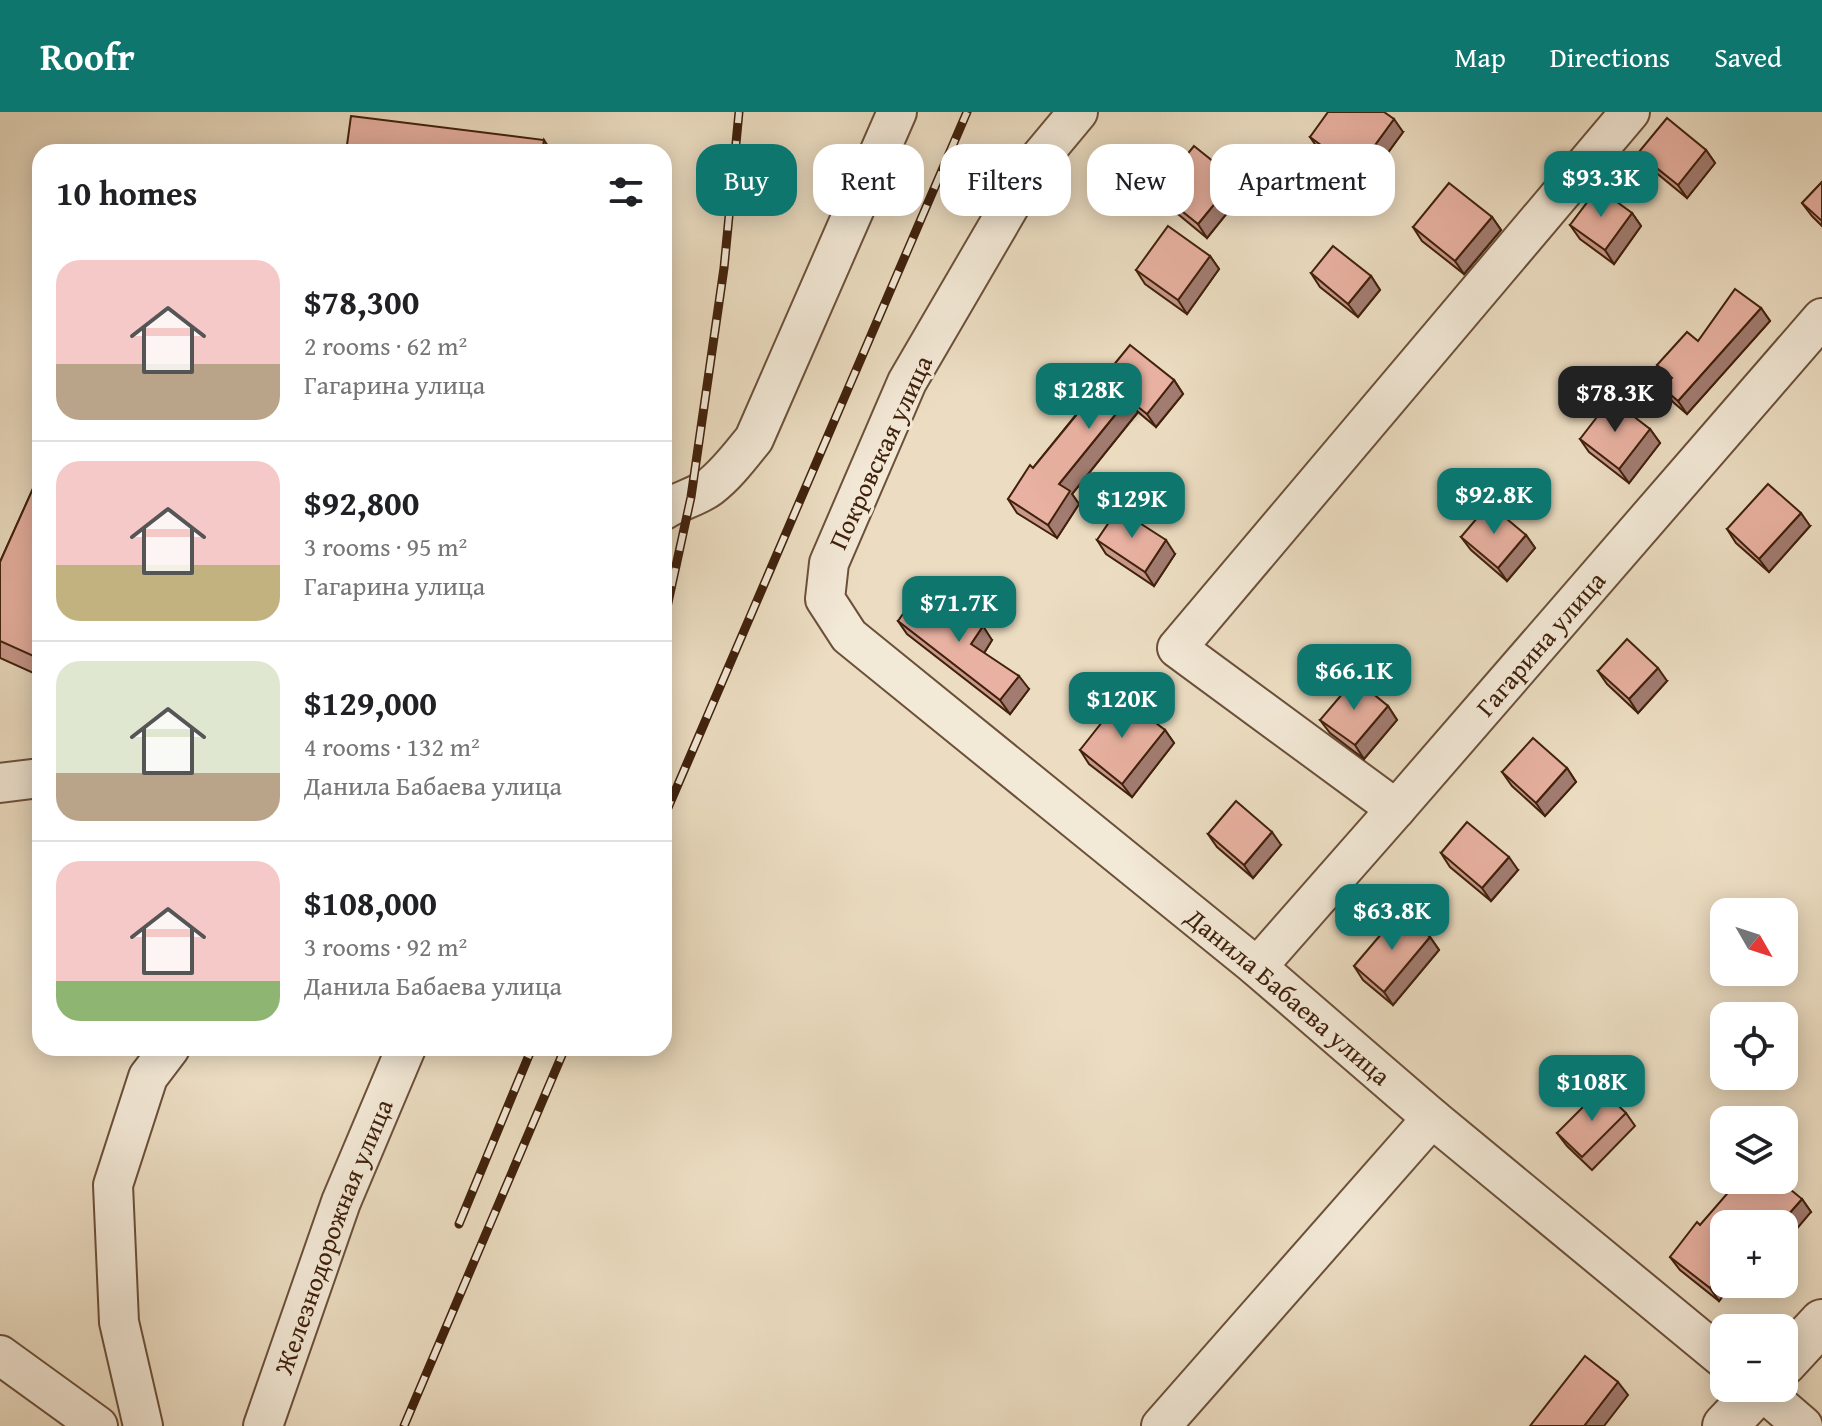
<!DOCTYPE html>
<meta charset="utf-8">
<style>
body{margin:0;font-family:"Gentium Book Plus",serif;background:#f2f2f2;color:#202124;height:100vh;display:flex;flex-direction:column;font-size:30px;white-space:nowrap}
*{box-sizing:border-box;margin:0}
p{font-size:26px;color:#757577}
.icon{flex:none;width:44px;height:44px;fill:none;stroke:currentColor;stroke-width:2;stroke-linecap:round;stroke-linejoin:round}
.map{position:relative;flex:1;overflow:hidden}
.panel{position:absolute;left:32px;top:32px;width:640px;height:912px;display:flex;flex-direction:column;background:#fff;border-radius:24px;box-shadow:0 4px 20px #0003}
.panel>*{flex:none}
.top-card{position:absolute;left:696px;top:32px;width:760px;height:72px;display:flex;gap:16px}
.needle{width:52px;rotate:129deg}
.tools{position:absolute;left:1710px;top:786px;display:grid;gap:16px}
.tools a{display:grid;place-items:center;width:88px;height:88px;border-radius:16px;background:#fff;box-shadow:0 4px 20px #0003;font-size:40px}
.price{position:absolute;translate:-50% -68px;padding:0 18px;border-radius:16px;background:#0f766e;color:#fff;font-size:26px;line-height:52px;filter:drop-shadow(0 2px 4px #0008)}
.price::after{content:'';position:absolute;left:50%;top:48px;width:24px;height:18px;margin-left:-12px;background:inherit;clip-path:polygon(0 0,100% 0,50% 100%)}
.price.on{background:#222;color:#fff}
ul{padding:0;list-style:none}
li{display:flex;align-items:center;gap:24px;height:200px;padding:0 24px}
li+li{border-top:2px solid #e0e0e0}
li span{display:grid;place-items:center;flex:none;width:224px;height:160px;border-radius:24px;color:#555}
li>.icon{margin-inline-start:auto}
span .icon{width:96px;height:96px;fill:#fffc;stroke-width:1}
li b{font-size:34px}
h2{display:flex;justify-content:space-between;align-items:center;height:96px;padding:0 24px;font-size:34px}
.tag{padding:0 28px;border-radius:24px;background:#fff;box-shadow:0 4px 20px #0003;font-size:28px;line-height:72px}
.tag.on{background:#0f766e;color:#fff}
header{display:flex;align-items:center;gap:48px;box-sizing:border-box;height:112px;padding:0 40px;background:#0f766e;color:#fff}
header strong{font-size:38px}
nav{display:flex;gap:44px;margin-inline-start:auto;font-size:28px}
.map>svg:first-child{display:block}
.lines{fill:none;stroke-linecap:round;stroke-linejoin:round}
.minor-casing{stroke:#6c503a;stroke-width:42}
.tertiary-casing{stroke:#6c503a;stroke-width:48}
.minor{stroke:#f3e9d7;stroke-width:38}
.tertiary{stroke:#f3e9d7;stroke-width:44}
.rail-casing{stroke:#41210c;stroke-width:9}
.rail{stroke:#f3e9d7;stroke-width:6;stroke-dasharray:18;stroke-linecap:butt}
.wall{fill:#c8988a;stroke:#41210c;stroke-width:2}
.shaded-wall{fill:#a27c71;stroke:#41210c;stroke-width:2}
.building{fill:#e8b1a1;stroke:#41210c;stroke-width:2}
.labels{text-anchor:middle;dominant-baseline:central;stroke-width:6;stroke-linejoin:round;paint-order:stroke}
.street-label{font-size:26px;fill:#41210c;stroke:#f3e9d7}
</style>
<header>
<strong>Roofr</strong>
<nav><a>Map</a><a>Directions</a><a>Saved</a></nav>
</header>
<div class="map">
<svg width="1822" height="1314" viewBox="0 0 1822 1314">
<rect width="100%" height="100%" fill="#ecddc2"/>
<filter id="stains"><feTurbulence type="fractalNoise" baseFrequency=".0025" numOctaves="4"/><feColorMatrix values="0 0 0 0 .2 0 0 0 0 .09 0 0 0 0 .02 0 0 0 .5 -.17"/></filter>
<radialGradient id="worn" r=".72"><stop offset=".6" stop-color="#630" stop-opacity="0"/><stop offset="1" stop-color="#630" stop-opacity=".3"/></radialGradient>
<g class="lines">
<!-- minor casing -->
<g class="minor-casing">
<g id="minor">
<path id="s1" d="M1078,0l-45,54 -126,216 -78,181 -4,36 24,37 408,331 175,151 292,241"/>
<path d="M664,398c14,-9 33,-13 46,-23 17,-13 31,-32 44,-48l143,-327"/>
<polyline points="0,671 40,666"/>
<polyline points="1396,697 1177,536 1630,0"/>
<path id="s2" d="M1257,855l139,-158 426,-491"/>
<polyline points="0,1243 98,1314"/>
<polyline points="1759,1276 1803,1314"/>
<polyline points="143,1314 119,1210 113,1073 148,965 170,936"/>
<path id="s3" d="M263,1314l78,-224 65,-154"/>
<polyline points="1161,1314 1432,1006"/>
</g>
</g>
<!-- tertiary casing -->
<g class="tertiary-casing">
<g id="tertiary">
<polyline points="1784,1251 1822,1210"/>
<polyline points="1725,1314 1761,1276"/>
</g>
</g>
<!-- minor -->
<use href="#minor" class="minor"/>
<!-- tertiary -->
<use href="#tertiary" class="tertiary"/>
<!-- rail casing -->
<g class="rail-casing">
<g id="rail">
<polyline points="664,509 691,385 724,156 739,0"/>
<polyline points="664,705 967,0"/>
<polyline points="459,1112 532,936"/>
<polyline points="404,1314 565,936"/>
</g>
</g>
<!-- rail -->
<use href="#rail" class="rail"/>
</g>
<!-- wall -->
<g class="wall">
<polygon points="1403,20 1365,72 1319,38 1310,25"/>
<polygon points="1706,38 1715,51 1687,86 1648,54 1638,41"/>
<polygon points="1235,67 1244,80 1207,126 1167,93 1157,79"/>
<polygon points="1822,70 1822,114 1812,104 1802,91"/>
<polygon points="1632,101 1641,114 1614,152 1580,127 1570,113"/>
<polygon points="1492,105 1501,118 1464,162 1422,129 1413,115"/>
<polygon points="1210,144 1219,157 1187,202 1145,172 1136,158"/>
<polygon points="1311,161 1371,164 1380,178 1358,205 1320,175"/>
<polygon points="1761,196 1770,209 1687,302 1673,290 1664,277 1669,269 1657,253 1698,229"/>
<polygon points="1104,268 1174,268 1183,282 1156,315 1138,300 1072,382 1079,392 1057,426 1017,401 1008,387"/>
<polygon points="1650,317 1660,331 1629,371 1589,340 1580,327"/>
<polygon points="40,361 40,564 0,546 0,450"/>
<polygon points="1810,414 1769,460 1736,431 1727,417"/>
<polygon points="1526,423 1535,436 1507,469 1471,438 1461,425"/>
<polygon points="1097,428 1175,442 1154,474 1106,442"/>
<polygon points="927,504 992,528 984,541 1029,577 1010,602 907,522 898,509"/>
<polygon points="1598,559 1667,569 1638,601 1607,572"/>
<polygon points="1388,594 1397,608 1364,647 1330,621 1320,608"/>
<polygon points="1165,618 1174,631 1132,685 1089,652 1080,638"/>
<polygon points="1567,656 1576,670 1545,704 1512,674 1502,660"/>
<polygon points="1208,722 1281,733 1253,766 1217,735"/>
<polygon points="1441,741 1518,758 1491,789 1450,755"/>
<polygon points="1430,825 1439,838 1393,893 1363,868 1354,854"/>
<polygon points="1626,1001 1635,1014 1592,1058 1567,1034 1557,1021"/>
<polygon points="1802,1087 1811,1100 1784,1112 1724,1112 1724,1172 1732,1172 1719,1189 1680,1158 1670,1145 1700,1113"/>
</g>
<!-- shaded-wall -->
<g class="shaded-wall">
<polygon points="1394,7 1403,20 1365,72 1356,59"/>
<polygon points="544,28 552,40 542,40"/>
<polygon points="1706,38 1715,51 1687,86 1678,73"/>
<polygon points="1235,67 1244,80 1207,126 1198,112"/>
<polygon points="1632,101 1641,114 1614,152 1605,138"/>
<polygon points="1492,105 1501,118 1464,162 1455,149"/>
<polygon points="1210,144 1219,157 1187,202 1178,188"/>
<polygon points="1371,164 1380,178 1358,205 1348,192"/>
<polygon points="1761,196 1770,209 1687,302 1678,289"/>
<polygon points="1174,268 1183,282 1156,315 1147,302"/>
<polygon points="1128,287 1138,300 1072,382 1079,392 1057,426 1048,413 1059,372"/>
<polygon points="1650,317 1660,331 1629,371 1619,357"/>
<polygon points="1801,401 1810,414 1769,460 1759,447"/>
<polygon points="1526,423 1535,436 1507,469 1498,456"/>
<polygon points="1166,428 1175,442 1154,474 1145,460"/>
<polygon points="983,514 992,528 981,546 971,532"/>
<polygon points="1658,556 1667,569 1638,601 1629,587"/>
<polygon points="1019,564 1029,577 1010,602 1000,588"/>
<polygon points="1388,594 1397,608 1364,647 1355,633"/>
<polygon points="1165,618 1174,631 1132,685 1122,672"/>
<polygon points="1567,656 1576,670 1545,704 1536,691"/>
<polygon points="1272,720 1281,733 1253,766 1244,753"/>
<polygon points="1509,745 1518,758 1491,789 1482,776"/>
<polygon points="1430,825 1439,838 1393,893 1384,880"/>
<polygon points="1802,1087 1811,1100 1784,1132 1784,1112 1780,1112"/>
<polygon points="1724,1158 1724,1172 1732,1172 1719,1189 1710,1176"/>
<polygon points="1618,1270 1628,1283 1604,1314 1584,1314"/>
</g>
<!-- building -->
<g class="building">
<polygon points="1328,0 1384,0 1394,7 1356,59 1310,25"/>
<polygon points="351,4 544,28 542,40 346,40"/>
<polygon points="1667,6 1706,38 1678,73 1638,41"/>
<polygon points="1194,34 1235,67 1198,112 1157,79"/>
<polygon points="1822,70 1822,109 1802,91"/>
<polygon points="1449,71 1492,105 1455,149 1413,115"/>
<polygon points="1598,76 1632,101 1605,138 1570,113"/>
<polygon points="1168,114 1210,144 1178,188 1136,158"/>
<polygon points="1333,134 1371,164 1348,192 1311,161"/>
<polygon points="1735,177 1761,196 1678,289 1664,277 1672,266 1657,253 1687,220 1698,229"/>
<polygon points="1130,233 1174,268 1147,302 1128,287 1059,372 1070,379 1048,413 1008,387 1030,353 1033,356 1105,268 1103,266"/>
<polygon points="1611,287 1650,317 1619,357 1580,327"/>
<polygon points="40,361 40,547 0,529 0,450"/>
<polygon points="1768,372 1801,401 1759,447 1727,417"/>
<polygon points="1489,392 1526,423 1498,456 1461,425"/>
<polygon points="1118,397 1166,428 1145,460 1097,428"/>
<polygon points="943,484 983,514 971,532 1019,564 1000,588 898,509 910,492 927,504"/>
<polygon points="1627,527 1658,556 1629,587 1598,559"/>
<polygon points="1355,567 1388,594 1355,633 1320,608"/>
<polygon points="1122,585 1165,618 1122,672 1080,638"/>
<polygon points="1533,626 1567,656 1536,691 1502,660"/>
<polygon points="1236,689 1272,720 1244,753 1208,722"/>
<polygon points="1467,710 1509,745 1482,776 1441,741"/>
<polygon points="1400,800 1430,825 1384,880 1354,854"/>
<polygon points="1601,977 1626,1001 1582,1045 1557,1021"/>
<polygon points="1739,1068 1779,1068 1802,1087 1780,1112 1762,1112 1761,1111 1760,1112 1724,1112 1724,1158 1710,1176 1670,1145 1697,1110 1700,1113"/>
<polygon points="1585,1244 1618,1270 1584,1314 1530,1314"/>
</g>
<g class="labels">
<!-- street labels -->
<g class="street-label">
<text transform="translate(880 340) rotate(-65)">Покровская улица</text>
<text stroke="none"><textPath href="#s2" startOffset="430">Гагарина улица</textPath></text>
<text stroke="none"><textPath href="#s1" startOffset="1166">Данила Бабаева улица</textPath></text>
<text stroke="none"><textPath href="#s3" startOffset="202">Железнодорожная улица</textPath></text>
</g>
</g>
<rect width="100%" height="100%" filter="url(#stains)"/>
<rect width="100%" height="100%" fill="url(#worn)"/>
</svg>
<div class="tools">
<a><svg class="needle" viewBox="-14 -14 28 28"><path d="M0-13l5 13h-10z" fill="#e53935"/><path d="M0 13l5-13h-10z" fill="#757577"/></svg></a>
<a><svg class="icon" aria-label="locate" viewBox="0 0 24 24"><circle cx="12" cy="12" r="6"/><path d="M12 2v4M12 18v4M2 12h4M18 12h4"/></svg></a>
<a><svg class="icon" aria-label="layers" viewBox="0 0 24 24"><path d="M12 4l9 5-9 5-9-5zM3 14l9 5 9-5"/></svg></a>
<a>+</a>
<a>−</a>
</div>
<b class="price" style="left:1601px;top:107px">$93.3K</b>
<b class="price" style="left:1089px;top:319px">$128K</b>
<b class="price on" style="left:1615px;top:322px">$78.3K</b>
<b class="price" style="left:1494px;top:424px">$92.8K</b>
<b class="price" style="left:1132px;top:428px">$129K</b>
<b class="price" style="left:959px;top:532px">$71.7K</b>
<b class="price" style="left:1354px;top:600px">$66.1K</b>
<b class="price" style="left:1122px;top:628px">$120K</b>
<b class="price" style="left:1392px;top:840px">$63.8K</b>
<b class="price" style="left:1592px;top:1011px">$108K</b>
<div class="top-card">
<a class="tag on">Buy</a>
<a class="tag">Rent</a>
<a class="tag">Filters</a>
<a class="tag">New</a>
<a class="tag">Apartment</a>
</div>
<section class="panel">
<h2>10 homes<svg class="icon" aria-label="filters" viewBox="0 0 24 24"><path d="M4 7h16M4 17h16"/><circle cx="9" cy="7" r="2"/><circle cx="15" cy="17" r="2"/></svg></h2>
<ul>
<li><span style="background:linear-gradient(#f6c9c9 65%,#b9a48a 0)"><svg class="icon" aria-label="home" viewBox="0 0 24 24"><path d="M3 11l9-7 9 7M6 9v11h12V9"/></svg></span><div><b>$78,300</b><p>2 rooms · 62 m²</p><p>Гагарина улица</p></div></li>
<li><span style="background:linear-gradient(#f6c9c9 65%,#c2b280 0)"><svg class="icon" aria-label="home" viewBox="0 0 24 24"><path d="M3 11l9-7 9 7M6 9v11h12V9"/></svg></span><div><b>$92,800</b><p>3 rooms · 95 m²</p><p>Гагарина улица</p></div></li>
<li><span style="background:linear-gradient(#dfe7d0 70%,#b9a48a 0)"><svg class="icon" aria-label="home" viewBox="0 0 24 24"><path d="M3 11l9-7 9 7M6 9v11h12V9"/></svg></span><div><b>$129,000</b><p>4 rooms · 132 m²</p><p>Данила Бабаева улица</p></div></li>
<li><span style="background:linear-gradient(#f6c9c9 75%,#8fb573 0)"><svg class="icon" aria-label="home" viewBox="0 0 24 24"><path d="M3 11l9-7 9 7M6 9v11h12V9"/></svg></span><div><b>$108,000</b><p>3 rooms · 92 m²</p><p>Данила Бабаева улица</p></div></li>
</ul>
</section>
</div>
